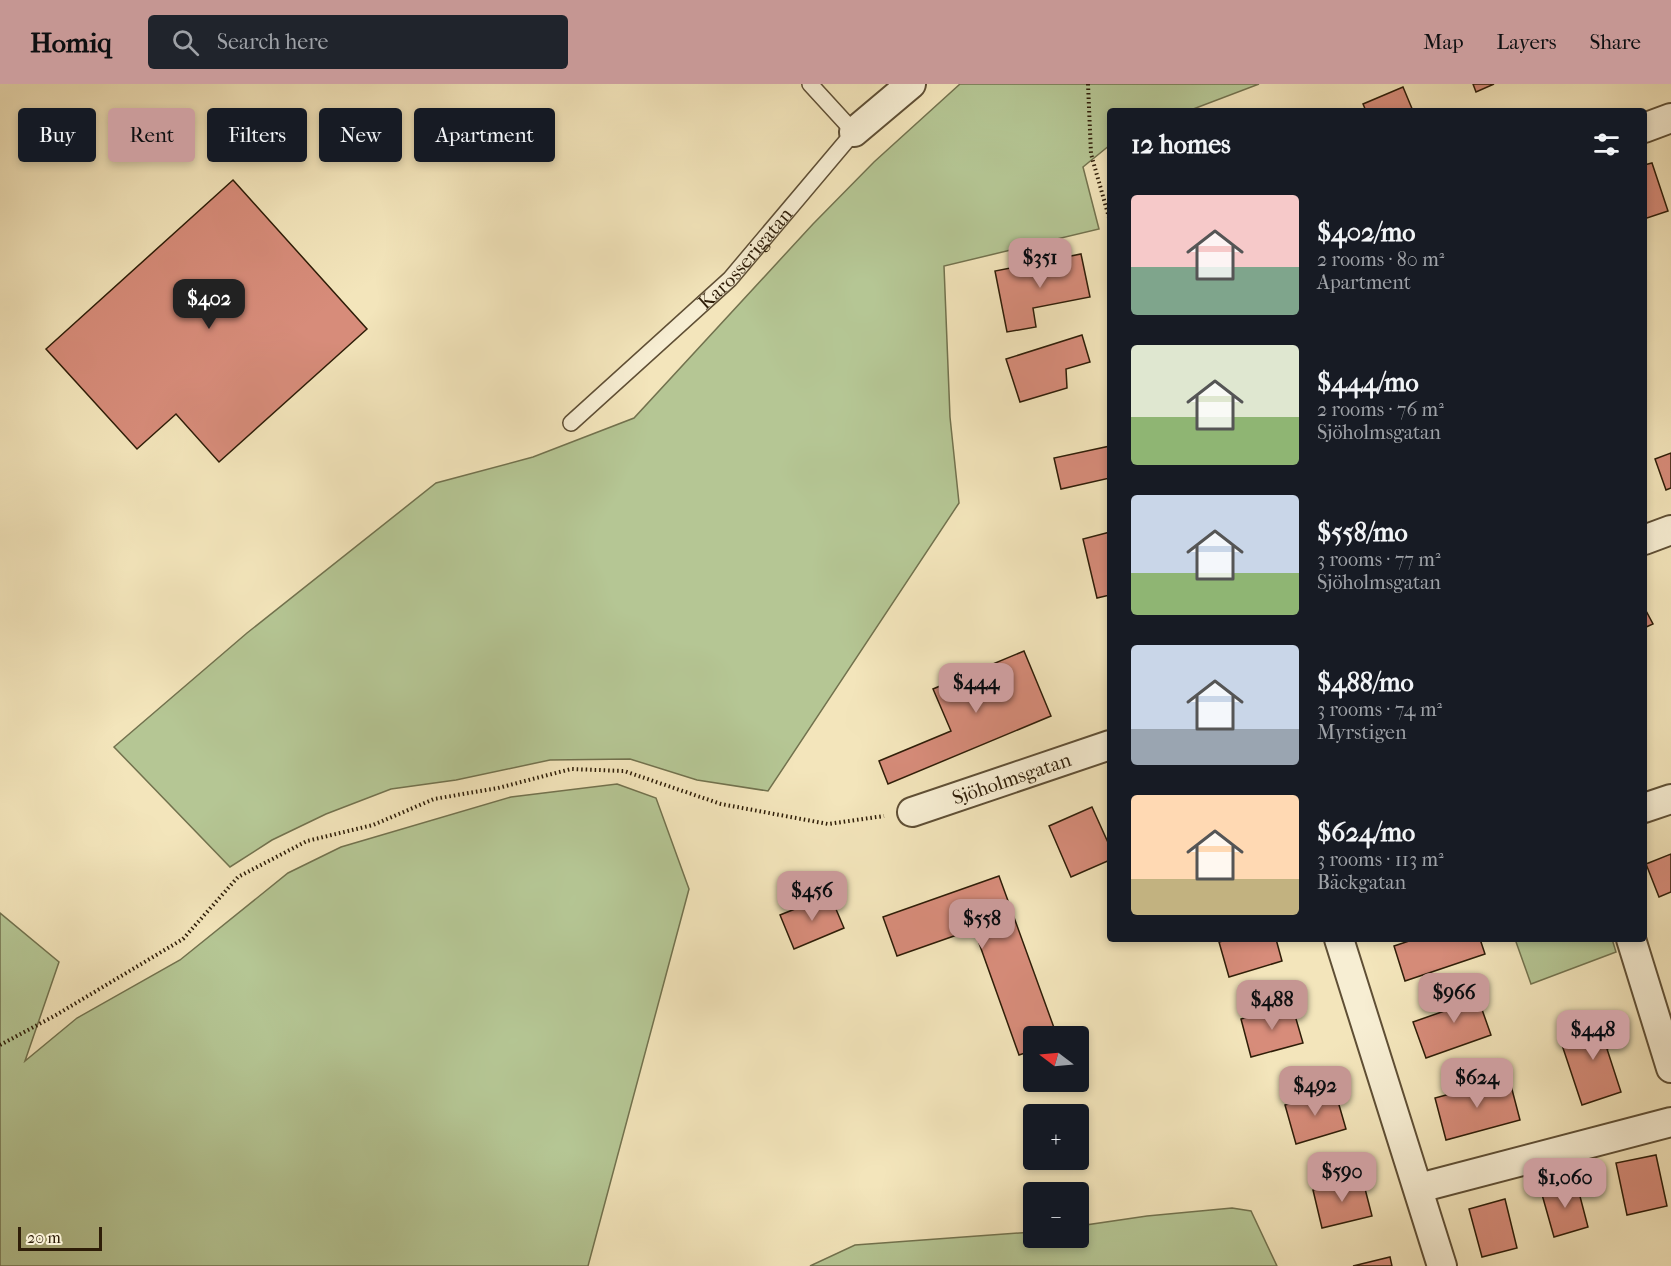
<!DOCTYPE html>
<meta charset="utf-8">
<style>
body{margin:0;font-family:"IM FELL French Canon",serif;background:#20242c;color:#f1f3f6;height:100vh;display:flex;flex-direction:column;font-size:22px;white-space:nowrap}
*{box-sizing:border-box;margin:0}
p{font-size:20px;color:#9ea1a6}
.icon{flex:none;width:33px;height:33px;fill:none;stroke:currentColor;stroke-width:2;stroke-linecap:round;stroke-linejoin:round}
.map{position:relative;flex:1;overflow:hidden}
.details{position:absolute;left:1107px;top:24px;width:540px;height:834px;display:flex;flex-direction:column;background:#171b24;border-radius:6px;box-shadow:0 3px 9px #0003}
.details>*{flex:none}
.hud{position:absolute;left:18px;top:24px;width:570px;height:54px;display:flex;gap:12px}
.needle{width:39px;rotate:286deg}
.controls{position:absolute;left:1023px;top:942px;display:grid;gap:12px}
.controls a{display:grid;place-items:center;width:66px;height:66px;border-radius:6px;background:#171b24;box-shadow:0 3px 9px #0003;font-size:30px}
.scale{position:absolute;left:18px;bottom:15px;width:84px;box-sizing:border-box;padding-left:6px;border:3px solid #2e1d08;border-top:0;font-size:16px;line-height:21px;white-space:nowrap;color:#2e1d08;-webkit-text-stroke:4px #f7eed3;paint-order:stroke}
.price{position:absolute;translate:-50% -51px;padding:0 14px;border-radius:12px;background:#c59692;color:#111;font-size:20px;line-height:39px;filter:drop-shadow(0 2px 3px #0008)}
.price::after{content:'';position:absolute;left:50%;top:36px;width:18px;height:14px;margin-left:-9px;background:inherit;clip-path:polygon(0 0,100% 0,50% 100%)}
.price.on{background:#222;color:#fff}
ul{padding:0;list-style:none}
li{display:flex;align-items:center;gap:18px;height:150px;padding:0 24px}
li span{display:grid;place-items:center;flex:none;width:168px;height:120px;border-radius:6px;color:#555}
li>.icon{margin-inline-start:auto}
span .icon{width:72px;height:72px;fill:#fffc;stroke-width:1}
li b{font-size:26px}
h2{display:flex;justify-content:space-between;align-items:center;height:72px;padding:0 24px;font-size:26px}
.tag{padding:0 21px;border-radius:6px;background:#171b24;box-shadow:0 3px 9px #0003;font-size:21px;line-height:54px}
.tag.on{background:#c59692;color:#111}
header{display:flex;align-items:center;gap:36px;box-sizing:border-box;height:84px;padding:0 30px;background:#c59692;color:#111}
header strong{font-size:28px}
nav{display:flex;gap:33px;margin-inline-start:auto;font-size:21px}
.search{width:420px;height:54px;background:#20242c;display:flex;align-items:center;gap:15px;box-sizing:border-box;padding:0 21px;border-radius:6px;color:#9ea1a6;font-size:22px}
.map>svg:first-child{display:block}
.green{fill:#b5c694;stroke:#72724e;stroke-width:1.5}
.building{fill:#d78c7a;stroke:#2e1d08;stroke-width:1.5}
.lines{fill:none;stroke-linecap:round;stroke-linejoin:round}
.service-casing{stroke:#5f4f35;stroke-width:18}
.minor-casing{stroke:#5f4f35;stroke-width:32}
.path{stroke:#2e1d08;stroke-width:4;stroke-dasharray:1.5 3;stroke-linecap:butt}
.service{stroke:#f7eed3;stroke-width:15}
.minor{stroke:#f7eed3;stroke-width:28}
.labels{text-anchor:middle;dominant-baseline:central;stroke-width:4.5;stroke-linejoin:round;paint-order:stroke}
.street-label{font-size:20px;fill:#2e1d08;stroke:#f7eed3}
</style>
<header>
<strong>Homiq</strong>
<div class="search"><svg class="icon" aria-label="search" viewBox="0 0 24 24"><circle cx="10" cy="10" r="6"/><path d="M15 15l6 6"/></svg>Search here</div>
<nav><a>Map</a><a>Layers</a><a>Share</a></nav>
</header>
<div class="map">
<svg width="1671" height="1182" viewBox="0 0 1671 1182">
<rect width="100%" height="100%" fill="#f3e5bb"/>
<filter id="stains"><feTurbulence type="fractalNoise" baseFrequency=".00333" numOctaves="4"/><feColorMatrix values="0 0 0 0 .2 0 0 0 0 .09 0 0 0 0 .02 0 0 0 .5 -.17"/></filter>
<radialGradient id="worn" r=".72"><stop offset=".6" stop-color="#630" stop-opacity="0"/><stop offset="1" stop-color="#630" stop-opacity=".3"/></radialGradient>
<!-- green -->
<g class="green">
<polygon points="960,0 1259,0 1188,27 1110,27 1110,61 1083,83 1099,145 944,182 950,333 959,419 768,707 697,696 630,675 550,676 456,696 391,705 326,730 272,756 230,783 114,663 247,549 436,399 533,373 634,334 813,140 874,78"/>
<polygon points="617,700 656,714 689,805 588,1182 0,1182 0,829 59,878 25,977 77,934 180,876 288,789 341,763 511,713"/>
<polygon points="1515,855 1612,855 1616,868 1531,900"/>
<polygon points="1232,1124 1251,1127 1277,1182 810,1182 855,1161 1033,1148 1034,1154 1078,1154 1079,1142 1147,1132"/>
</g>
<!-- building -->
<g class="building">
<polygon points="1473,0 1494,0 1476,8"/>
<polygon points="1403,3 1413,27 1366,27 1363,20"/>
<polygon points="1652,79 1668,127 1644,135 1644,81"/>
<polygon points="233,96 367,245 219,378 176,330 137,365 46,265"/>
<polygon points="1081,170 1090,213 1033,224 1036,243 1007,248 995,187"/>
<polygon points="1082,251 1090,278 1066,285 1067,304 1020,318 1006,275"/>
<polygon points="1110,362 1110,394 1061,405 1054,374"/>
<polygon points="1671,369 1671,404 1666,406 1655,375"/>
<polygon points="1110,448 1110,511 1097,514 1083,455"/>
<polygon points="1644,523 1653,540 1644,544"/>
<polygon points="1024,567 1051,632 888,700 879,677 951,647 933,605"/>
<polygon points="1092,723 1110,763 1110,776 1071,793 1049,742"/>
<polygon points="1671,770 1671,808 1659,813 1646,780"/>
<polygon points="999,792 1057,952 1034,952 1034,966 1019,971 974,845 897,872 883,833"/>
<polygon points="830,811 844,844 794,865 780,831"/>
<polygon points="1230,855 1276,855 1282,877 1229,893 1219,858"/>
<polygon points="1415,855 1480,855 1485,870 1405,897 1394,862"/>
<polygon points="1473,900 1491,951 1426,974 1413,938 1453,924 1448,909"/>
<polygon points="1292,921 1303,959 1251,973 1241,935"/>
<polygon points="1616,936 1623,959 1607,965 1621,1008 1582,1021 1560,955"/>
<polygon points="1509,994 1520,1036 1446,1056 1435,1014"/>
<polygon points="1335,1007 1346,1045 1296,1060 1285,1021"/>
<polygon points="1656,1071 1667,1122 1627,1131 1616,1079"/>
<polygon points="1362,1093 1372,1132 1322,1144 1313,1106"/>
<polygon points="1576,1097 1588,1143 1554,1153 1541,1107"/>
<polygon points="1505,1115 1517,1164 1482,1173 1469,1125"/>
<polygon points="1390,1173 1392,1182 1353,1182"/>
</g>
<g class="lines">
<!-- service casing -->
<g class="service-casing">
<g id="service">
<path id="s1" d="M571,339l159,-144 124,-147 -44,-48"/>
</g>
</g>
<!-- minor casing -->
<g class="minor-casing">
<g id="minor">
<polyline points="1644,44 1671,34"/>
<polyline points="854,48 911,0"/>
<polyline points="1644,456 1671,446"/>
<polyline points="1644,724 1671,715"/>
<path id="s2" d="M912,728l198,-67"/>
<polyline points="1339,855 1442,1182"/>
<polyline points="1631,855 1671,984"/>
<polyline points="1419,1104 1671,1038"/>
</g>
</g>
<!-- path -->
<g class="path">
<polyline points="1088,0 1091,70 1110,137"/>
<polyline points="0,961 56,931 183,855 238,793 307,757 373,741 434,715 498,704 571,685 624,687 721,720 828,740 884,732"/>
</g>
<!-- service -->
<use href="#service" class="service"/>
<!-- minor -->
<use href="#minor" class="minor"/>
</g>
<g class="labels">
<!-- street labels -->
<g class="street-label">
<text stroke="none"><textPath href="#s1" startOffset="240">Karosserigatan</textPath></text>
<text stroke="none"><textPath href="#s2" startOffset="105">Sjöholmsgatan</textPath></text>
</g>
</g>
<rect width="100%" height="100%" filter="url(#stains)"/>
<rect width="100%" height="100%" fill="url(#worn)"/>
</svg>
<div class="controls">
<a><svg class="needle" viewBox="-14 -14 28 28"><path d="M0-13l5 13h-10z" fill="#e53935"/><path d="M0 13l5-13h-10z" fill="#9ea1a6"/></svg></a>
<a>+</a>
<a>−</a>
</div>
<div class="scale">20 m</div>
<b class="price" style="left:1040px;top:205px">$351</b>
<b class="price on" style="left:209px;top:246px">$402</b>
<b class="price" style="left:976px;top:630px">$444</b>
<b class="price" style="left:812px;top:838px">$456</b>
<b class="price" style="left:982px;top:866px">$558</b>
<b class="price" style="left:1454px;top:940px">$966</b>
<b class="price" style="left:1272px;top:947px">$488</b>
<b class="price" style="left:1593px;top:977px">$448</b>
<b class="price" style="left:1477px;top:1025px">$624</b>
<b class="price" style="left:1315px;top:1033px">$492</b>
<b class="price" style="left:1342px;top:1119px">$590</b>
<b class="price" style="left:1565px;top:1125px">$1,060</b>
<div class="hud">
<a class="tag">Buy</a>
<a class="tag on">Rent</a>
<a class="tag">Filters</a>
<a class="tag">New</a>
<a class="tag">Apartment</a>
</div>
<section class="details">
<h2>12 homes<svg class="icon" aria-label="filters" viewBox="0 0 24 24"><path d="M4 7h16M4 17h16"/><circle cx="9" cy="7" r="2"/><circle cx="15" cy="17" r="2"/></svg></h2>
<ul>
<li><span style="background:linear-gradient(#f6c9c9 60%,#7fa58c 0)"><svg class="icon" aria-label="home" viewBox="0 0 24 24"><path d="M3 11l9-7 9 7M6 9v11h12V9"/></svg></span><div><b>$402/mo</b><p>2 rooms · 80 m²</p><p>Apartment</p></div></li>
<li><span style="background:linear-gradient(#dfe7d0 60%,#8fb573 0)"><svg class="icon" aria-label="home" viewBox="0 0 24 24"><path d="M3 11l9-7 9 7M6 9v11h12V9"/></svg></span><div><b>$444/mo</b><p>2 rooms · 76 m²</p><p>Sjöholmsgatan</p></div></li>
<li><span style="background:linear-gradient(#c9d6e8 65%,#8fb573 0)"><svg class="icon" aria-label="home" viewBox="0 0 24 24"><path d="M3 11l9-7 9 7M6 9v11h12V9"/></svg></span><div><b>$558/mo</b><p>3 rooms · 77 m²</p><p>Sjöholmsgatan</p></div></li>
<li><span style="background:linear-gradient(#c9d6e8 70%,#9aa5b1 0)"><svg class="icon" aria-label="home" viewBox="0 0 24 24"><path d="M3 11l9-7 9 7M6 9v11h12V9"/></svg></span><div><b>$488/mo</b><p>3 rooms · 74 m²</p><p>Myrstigen</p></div></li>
<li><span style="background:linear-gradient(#ffd9b3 70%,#c2b280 0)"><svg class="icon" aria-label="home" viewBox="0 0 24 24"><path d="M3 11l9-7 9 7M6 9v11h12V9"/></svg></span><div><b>$624/mo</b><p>3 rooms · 113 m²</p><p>Bäckgatan</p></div></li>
</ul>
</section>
</div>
